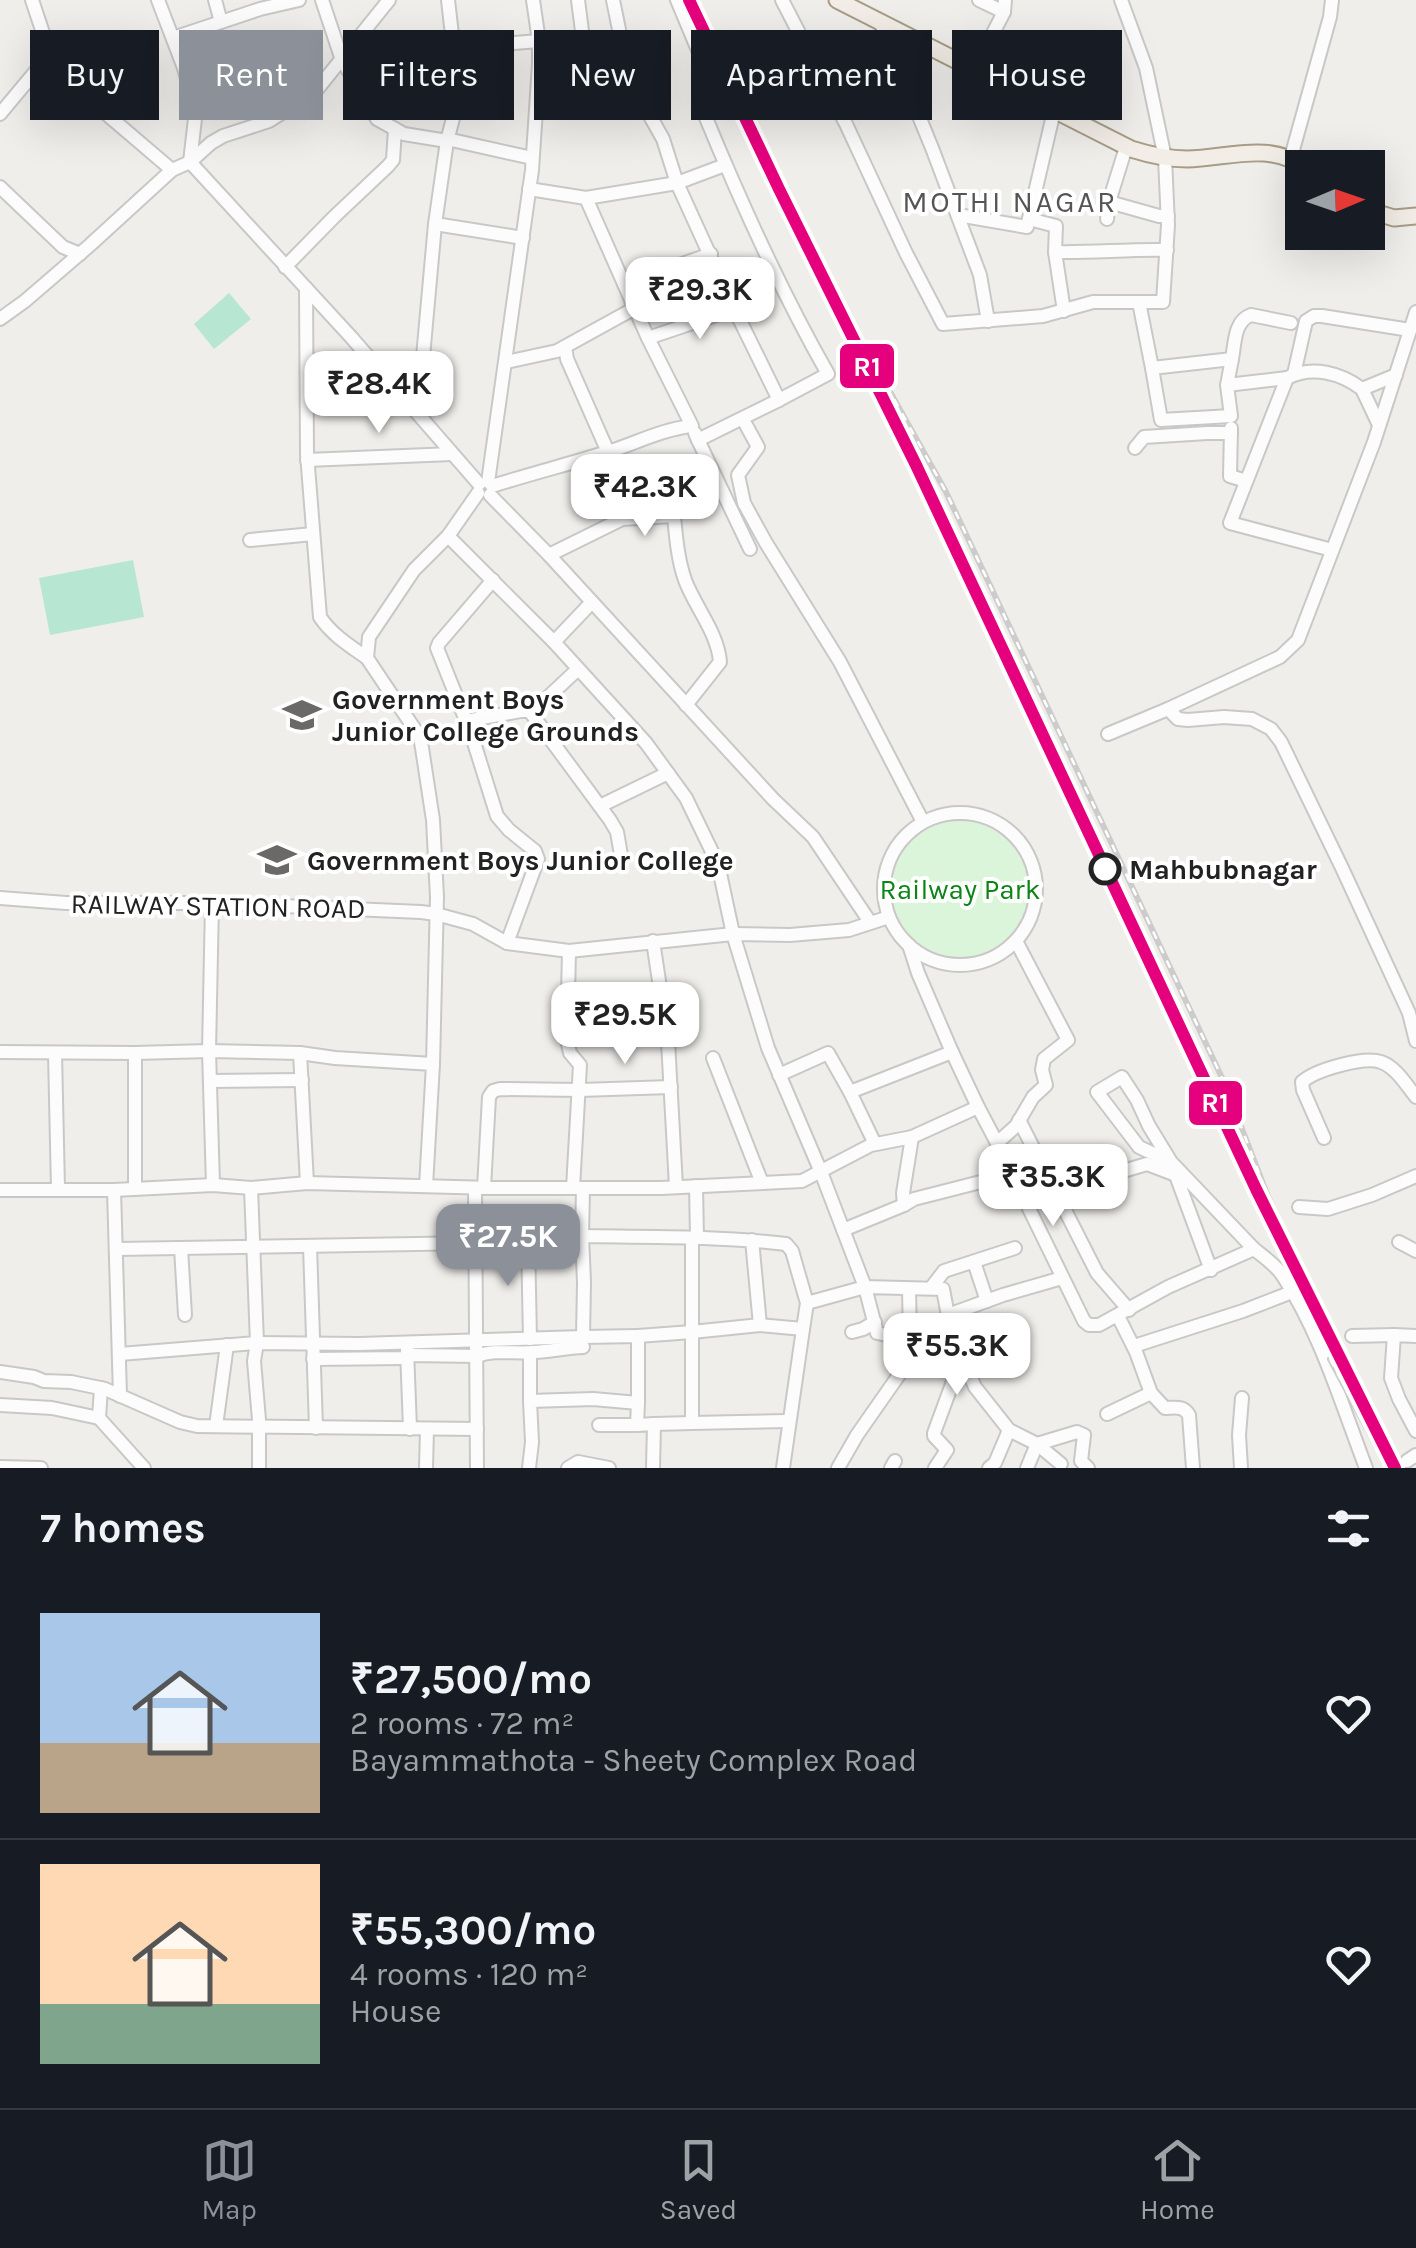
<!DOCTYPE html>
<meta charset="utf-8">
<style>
body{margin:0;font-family:Karla,sans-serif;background:#242831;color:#f1f3f6;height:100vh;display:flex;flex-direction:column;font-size:38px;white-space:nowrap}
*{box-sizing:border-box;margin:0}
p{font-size:32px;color:#9ea1a6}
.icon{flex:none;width:55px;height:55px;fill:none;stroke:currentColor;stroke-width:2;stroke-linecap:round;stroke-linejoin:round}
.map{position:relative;height:1468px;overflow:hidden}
.details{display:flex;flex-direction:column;background:#171b24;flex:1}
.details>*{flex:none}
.top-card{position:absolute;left:30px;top:30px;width:1358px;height:90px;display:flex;gap:20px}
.needle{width:65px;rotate:88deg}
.tools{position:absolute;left:1285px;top:150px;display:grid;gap:20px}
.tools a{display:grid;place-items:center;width:100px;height:100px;border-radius:0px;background:#171b24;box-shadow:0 10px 40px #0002;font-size:50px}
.price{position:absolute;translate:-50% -85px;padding:0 22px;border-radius:20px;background:#fff;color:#222;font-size:32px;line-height:65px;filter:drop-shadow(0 2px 5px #0008)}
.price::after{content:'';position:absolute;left:50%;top:60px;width:30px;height:22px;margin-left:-15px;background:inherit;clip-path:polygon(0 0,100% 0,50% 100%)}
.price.on{background:#8c9099;color:#fff}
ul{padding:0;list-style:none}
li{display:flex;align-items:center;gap:30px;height:250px;padding:0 40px}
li+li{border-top:2px solid #363941}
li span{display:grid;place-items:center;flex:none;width:280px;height:200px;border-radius:0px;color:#555}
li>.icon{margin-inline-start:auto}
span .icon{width:120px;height:120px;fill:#fffc;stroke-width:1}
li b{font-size:42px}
h2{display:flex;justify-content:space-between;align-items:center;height:120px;padding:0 40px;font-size:42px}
.chip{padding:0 35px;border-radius:0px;background:#171b24;box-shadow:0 10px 40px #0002;font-size:35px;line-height:90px}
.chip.on{background:#8c9099;color:#fff}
.tab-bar{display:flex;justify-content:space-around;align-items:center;height:140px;border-top:2px solid #363941;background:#171b24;font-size:28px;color:#9ea1a6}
.tab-bar a{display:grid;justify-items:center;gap:5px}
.tab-bar .on{color:#8c9099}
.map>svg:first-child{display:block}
.park{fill:#daf5da}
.pitch{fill:#b7e6d2}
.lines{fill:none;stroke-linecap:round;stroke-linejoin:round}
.minor-casing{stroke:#c9c8c7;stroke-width:16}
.major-casing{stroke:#a79c86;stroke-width:19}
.minor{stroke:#fdfcfc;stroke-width:12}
.major{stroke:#f3ede7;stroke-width:15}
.rail-casing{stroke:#ccc;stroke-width:6}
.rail{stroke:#fff;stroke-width:2.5;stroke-dasharray:8;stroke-linecap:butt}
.rail-1-casing{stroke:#fff;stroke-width:20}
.rail-1{stroke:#e5007d;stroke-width:12}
.stop-dot{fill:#fff;stroke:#222;stroke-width:5}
.labels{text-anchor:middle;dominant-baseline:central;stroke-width:8;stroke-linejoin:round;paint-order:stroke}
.poi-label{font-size:28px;font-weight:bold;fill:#222;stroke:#fff;text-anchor:start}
.stop-label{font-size:28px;font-weight:bold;fill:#222;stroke:#fff;text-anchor:start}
.park-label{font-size:28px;fill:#0c8416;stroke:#fff}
.street-label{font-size:28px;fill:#222;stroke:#fff}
.neighbourhood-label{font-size:30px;letter-spacing:2.5px;fill:#555;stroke:#fff}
.line-badge{stroke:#fff;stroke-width:4}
.badge-label{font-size:28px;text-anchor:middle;font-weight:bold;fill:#fff}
</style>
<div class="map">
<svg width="1416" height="1468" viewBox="0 0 1416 1468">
<rect width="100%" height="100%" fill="#f0eeeb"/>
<!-- park -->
<circle class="park" cx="960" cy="889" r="68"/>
<!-- pitch -->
<g class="pitch">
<polygon points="229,293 251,319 214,349 194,324"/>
<polygon points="133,560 144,617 50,635 39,578"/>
</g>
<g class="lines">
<!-- minor casing -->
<g class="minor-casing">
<g id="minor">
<polyline points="32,0 50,54 97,106 172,170"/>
<polyline points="158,0 184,68 196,110 190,162 351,337 479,484"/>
<polyline points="215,0 221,22"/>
<polyline points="322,0 342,60 377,119 404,134 447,141 459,96 448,0"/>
<polyline points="578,0 586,62 625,59 635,75 645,107 663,139 677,183 725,165"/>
<polyline points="613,0 625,59"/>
<polyline points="677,0 718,98"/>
<polyline points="782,0 846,124 906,253 943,324 1043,316 1093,302 1163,302 1168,225 1165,158 1146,68 1121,0"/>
<polyline points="979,0 1004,12"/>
<polyline points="880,21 932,148 980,275 988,321"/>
<polyline points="173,38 260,9 299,0"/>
<polyline points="454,48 539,41"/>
<polyline points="539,64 586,62"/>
<polyline points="974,70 1004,12 1005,0"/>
<polyline points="0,114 50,54"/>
<polyline points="447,139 532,158"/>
<polyline points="1126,147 1109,202 1159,216 1168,216"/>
<polyline points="1291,157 1330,17 1332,0"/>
<polyline points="0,187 63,247 80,254"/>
<path d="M586,198l91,-15 56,123 46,94 49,-26c-48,-84 -87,-171 -124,-261"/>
<polyline points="958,215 1027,227 1054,111"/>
<polyline points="1029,219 1056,226 1055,252"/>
<polyline points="1107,219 1109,202"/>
<polyline points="435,224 523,238"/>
<polyline points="285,267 335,216 388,166 393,160 395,129"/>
<polyline points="624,284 711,254"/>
<path d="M306,288l1,166 13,163c12,18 30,29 47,41"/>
<polyline points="1139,302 1152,368"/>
<path d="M1064,311l-9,-59c37,1 74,-3 112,-2"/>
<polyline points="0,319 25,301 90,245 172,170 190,162 211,143 223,136 269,121 315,92 389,0"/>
<polyline points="648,338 719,314 733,306"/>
<polyline points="565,347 567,359 608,452"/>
<path d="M1232,359c3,-16 2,-38 19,-44l40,8"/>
<polyline points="506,362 557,351 635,308"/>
<polyline points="1294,374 1306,321 1314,316 1322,316 1410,330"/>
<polyline points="1227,385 1231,416 1161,420 1152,368 1232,359 1227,385 1287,378"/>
<polyline points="413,409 421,379 435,224 447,141"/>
<polyline points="746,425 758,447 738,475 744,503 766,543 840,662 923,822"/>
<polyline points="1379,425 1362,389 1396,375"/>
<polyline points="1231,428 1230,476 1246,481"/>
<polyline points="695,433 698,440 779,400"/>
<polyline points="698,440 750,549"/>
<polyline points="1135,448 1144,437 1207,433 1231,433"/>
<polyline points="307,460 452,454"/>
<polyline points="488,482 532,170 539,64 539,41 533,0"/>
<path d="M492,486c38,-12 77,-22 116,-34 28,-9 55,-23 84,-26l-44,-88 -62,-140 -57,-9"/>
<polyline points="490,495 549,555 773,799 813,837 870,922"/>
<path d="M674,516c2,22 4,44 11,64 10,27 33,53 35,82l-34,43"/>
<polyline points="448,536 554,642"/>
<polyline points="250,540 313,534"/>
<path d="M1332,550l-102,-27 57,-145c25,-13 54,-5 75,11"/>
<polyline points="549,555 622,519 674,516 677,482"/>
<polyline points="493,580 439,643 437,648 471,733 497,816 509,830 535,851 538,859 507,943"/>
<polyline points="592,602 554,642 646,743 686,798 718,864 733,934 768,1048 821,1172 865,1287 807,1303"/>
<polyline points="1168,709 1178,719 1188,720 1224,717 1252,719 1271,729 1281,742 1342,868 1409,1013 1416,1041"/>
<polyline points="531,713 578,669"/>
<polyline points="466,721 521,711 528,711 531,713 610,820 617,832 621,855"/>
<polyline points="1108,734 1168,709 1280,657 1298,640 1374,442 1416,312"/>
<polyline points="600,806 668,773"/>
<circle cx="960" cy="889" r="76"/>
<polyline points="0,898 66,903 212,903 421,912 436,914 473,924 507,943 569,951 733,934 790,935 849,930 889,917"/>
<polyline points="653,941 668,1041 676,1187"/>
<polyline points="909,945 918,973 952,1052"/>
<polyline points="569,951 567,1040 570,1053 580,1065 573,1188"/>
<polyline points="0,1052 135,1053 209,1051 212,903"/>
<polyline points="55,1053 58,1189"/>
<polyline points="135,1053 135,1189"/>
<polyline points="300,1053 307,1183"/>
<polyline points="713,1058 762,1183"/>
<polyline points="433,1064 437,897 433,820 422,748 420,737 367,658 369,637 414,570 448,536 478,493"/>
<polyline points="779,1075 828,1053 850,1092"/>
<polyline points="210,1081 302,1080"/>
<polyline points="1019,1120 1097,1273 1129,1310"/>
<polyline points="912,1137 903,1193 904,1205 914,1199 1012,1174"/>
<path d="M1324,1138l-21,-48 -1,-8c13,-12 62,-26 79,-20 15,5 26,24 35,35"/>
<path d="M997,1143l87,178 5,4h10l69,-38 86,-38c10,8 22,16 29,27 38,58 58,127 83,192"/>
<polyline points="875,1144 850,1092 952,1052 978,1107"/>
<polyline points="213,1185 209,1051 300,1053 335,1058 433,1064 426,1186"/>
<polyline points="696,1186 697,1238"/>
<polyline points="251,1188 257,1343 254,1361 259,1420 259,1468"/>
<polyline points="475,1188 477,1468"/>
<polyline points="484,1188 489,1097 493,1091 500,1089 580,1090 671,1087"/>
<polyline points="0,1190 114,1190 213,1185 251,1188 307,1183 492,1188 661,1188 802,1181 871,1145 912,1137 978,1107 997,1143 1016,1126 1033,1097 1046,1085 1042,1070 1044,1059 1068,1040 1016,941"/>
<polyline points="114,1190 120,1396"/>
<polyline points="1055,1191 1147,1164 1176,1175"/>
<polyline points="1299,1207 1328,1209 1372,1195 1416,1176"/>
<polyline points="843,1230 904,1205"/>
<polyline points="692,1238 692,1332 760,1325"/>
<polyline points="528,1240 530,1339"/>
<polyline points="1399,1242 1416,1251"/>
<polyline points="310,1246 316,1428"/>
<polyline points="181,1248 185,1315"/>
<polyline points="117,1249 475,1243 582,1236 583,1188"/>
<polyline points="974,1262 987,1301"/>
<polyline points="1211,1270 1171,1162 1149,1126 1137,1100 1122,1077 1097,1092 1139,1147 1171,1162 1254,1249"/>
<polyline points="931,1288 944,1271 1015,1248"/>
<polyline points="909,1289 910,1340"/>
<polyline points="948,1315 1003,1295 1062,1278"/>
<path d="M1118,1316l18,36 15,41 14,15c10,0 18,-3 24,7l4,53"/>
<polyline points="852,1332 863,1329 875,1322"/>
<polyline points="638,1336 692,1332 692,1423 788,1421"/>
<polyline points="1352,1336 1394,1335"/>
<polyline points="1416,1336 1394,1335 1391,1378 1399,1399 1416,1431"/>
<polyline points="1134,1346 1243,1311 1292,1292"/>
<polyline points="407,1349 410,1429"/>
<polyline points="530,1353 530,1401"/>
<path d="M120,1354l137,-11 102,1 224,-7 1,-55 -2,-46c68,1 136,0 204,8l6,7 15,52 -4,26 -43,-4 -8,-85"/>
<path d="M313,1359l93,-1 4,-3 67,1c18,-7 38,-2 57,-4 17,-1 32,-4 49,-5"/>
<polyline points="0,1372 34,1377 44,1381 71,1382 105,1389 180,1422 197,1426 477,1429"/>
<polyline points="101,1388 99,1418 144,1468"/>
<polyline points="0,1405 52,1408 99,1418"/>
<polyline points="1107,1414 1151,1393"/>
<polyline points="654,1424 692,1423"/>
<polyline points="599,1425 637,1425 638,1403"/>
<polyline points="637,1425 654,1424 653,1468"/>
<polyline points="216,1426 227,1345"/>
<polyline points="1407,1461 1416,1455"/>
<polyline points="0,1467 41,1468"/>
<polyline points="426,1468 427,1429"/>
<polyline points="529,1468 532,1442 530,1401 593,1399 638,1403 638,1336 583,1337"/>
<polyline points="568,1468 578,1462 609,1468"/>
<polyline points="783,1468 803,1329"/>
<polyline points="838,1468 857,1435 908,1362 910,1340 877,1333 865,1287 943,1289 951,1332 975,1387 1009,1430 1037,1444 1061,1464"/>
<polyline points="891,1468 895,1461"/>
<polyline points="935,1468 947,1450 934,1436 934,1433 962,1357"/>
<polyline points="989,1468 995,1463 1009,1430"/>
<polyline points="1027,1468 1037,1444 1077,1432 1084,1435 1081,1461 1088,1468"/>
<polyline points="1241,1468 1239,1435 1242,1398"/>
</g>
</g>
<!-- major casing -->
<g class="major-casing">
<g id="major">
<path d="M837,0l294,149c19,6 36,10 56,10 42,-1 82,-18 119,9"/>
<polyline points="1368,210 1394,218 1416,216"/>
</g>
</g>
<!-- minor -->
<use href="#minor" class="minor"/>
<!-- major -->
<use href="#major" class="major"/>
<!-- rail casing -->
<g class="rail-casing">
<g id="rail">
<polyline points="779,189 812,244 842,306 946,492 1224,1082 1267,1194 1345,1370"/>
<polyline points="916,465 940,529 1254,1196"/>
<polyline points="1330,1359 1388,1468"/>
</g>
</g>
<!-- rail -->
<use href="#rail" class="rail"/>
<!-- rail-1 casing -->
<g class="rail-1-casing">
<polyline id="rail-1" points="689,0 779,189 916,465 1256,1189 1395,1468"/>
</g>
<!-- rail-1 -->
<use href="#rail-1" class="rail-1"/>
</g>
<!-- icons -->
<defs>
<g id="university-bare" transform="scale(3)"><path d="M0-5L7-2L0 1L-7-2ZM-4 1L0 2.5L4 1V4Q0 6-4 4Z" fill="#6a6968" stroke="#fff" stroke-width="2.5" paint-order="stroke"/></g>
</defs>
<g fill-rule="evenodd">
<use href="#university-bare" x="302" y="715"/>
<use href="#university-bare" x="277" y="860"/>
</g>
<!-- markers -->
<circle class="stop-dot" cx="1105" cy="869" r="14"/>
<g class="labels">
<!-- poi labels -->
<g class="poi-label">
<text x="332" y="699">Government Boys<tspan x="332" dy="32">Junior College Grounds</tspan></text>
<text x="307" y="860">Government Boys Junior College</text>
</g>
<!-- stop labels -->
<g class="stop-label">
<text x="1129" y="869">Mahbubnagar</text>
</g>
<!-- park labels -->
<g class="park-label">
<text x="960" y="889">Railway Park</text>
</g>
<!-- street labels -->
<g class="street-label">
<text transform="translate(218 906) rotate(1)">RAILWAY STATION ROAD</text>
</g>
<!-- neighbourhood labels -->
<g class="neighbourhood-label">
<text x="1010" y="202">MOTHI NAGAR</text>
</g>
</g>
<g class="line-badge">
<rect x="838" y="342" width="58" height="48" rx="10" fill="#e5007d"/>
<rect x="1187" y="1079" width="57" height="48" rx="10" fill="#e5007d"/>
</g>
<g class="badge-label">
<text x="867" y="376">R1</text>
<text x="1215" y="1112">R1</text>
</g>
</svg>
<div class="tools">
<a><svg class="needle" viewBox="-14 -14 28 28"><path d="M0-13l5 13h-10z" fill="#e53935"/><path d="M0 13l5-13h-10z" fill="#9ea1a6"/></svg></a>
</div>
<b class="price" style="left:700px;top:342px">₹29.3K</b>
<b class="price" style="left:379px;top:436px">₹28.4K</b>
<b class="price" style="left:645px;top:539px">₹42.3K</b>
<b class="price" style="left:625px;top:1067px">₹29.5K</b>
<b class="price" style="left:1053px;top:1229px">₹35.3K</b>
<b class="price on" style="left:508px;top:1289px">₹27.5K</b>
<b class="price" style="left:957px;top:1398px">₹55.3K</b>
<div class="top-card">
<a class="chip">Buy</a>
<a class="chip on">Rent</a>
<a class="chip">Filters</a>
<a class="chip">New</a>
<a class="chip">Apartment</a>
<a class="chip">House</a>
</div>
</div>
<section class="details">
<h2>7 homes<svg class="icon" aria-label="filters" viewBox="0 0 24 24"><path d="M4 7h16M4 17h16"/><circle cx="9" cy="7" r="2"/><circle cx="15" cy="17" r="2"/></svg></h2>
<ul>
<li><span style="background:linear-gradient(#a9c7e8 65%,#b9a48a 0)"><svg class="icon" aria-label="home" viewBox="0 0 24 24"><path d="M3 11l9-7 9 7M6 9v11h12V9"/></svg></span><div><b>₹27,500/mo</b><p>2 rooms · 72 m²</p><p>Bayammathota - Sheety Complex Road</p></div><svg class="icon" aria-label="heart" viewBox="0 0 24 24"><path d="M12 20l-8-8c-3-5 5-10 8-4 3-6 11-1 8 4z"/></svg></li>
<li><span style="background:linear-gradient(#ffd9b3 70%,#7fa58c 0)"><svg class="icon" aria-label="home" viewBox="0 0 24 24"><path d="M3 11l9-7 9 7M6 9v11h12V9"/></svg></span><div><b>₹55,300/mo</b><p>4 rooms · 120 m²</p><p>House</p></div><svg class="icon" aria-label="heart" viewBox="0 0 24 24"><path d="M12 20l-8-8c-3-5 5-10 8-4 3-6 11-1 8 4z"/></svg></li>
</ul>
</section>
<nav class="tab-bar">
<a class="on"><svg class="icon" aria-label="map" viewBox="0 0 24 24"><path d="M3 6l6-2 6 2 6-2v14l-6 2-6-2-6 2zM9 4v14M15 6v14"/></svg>Map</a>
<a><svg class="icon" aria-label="saved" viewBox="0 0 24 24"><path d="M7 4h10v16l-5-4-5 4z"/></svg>Saved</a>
<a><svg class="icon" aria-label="home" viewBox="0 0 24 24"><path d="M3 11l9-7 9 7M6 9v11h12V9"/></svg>Home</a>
</nav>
